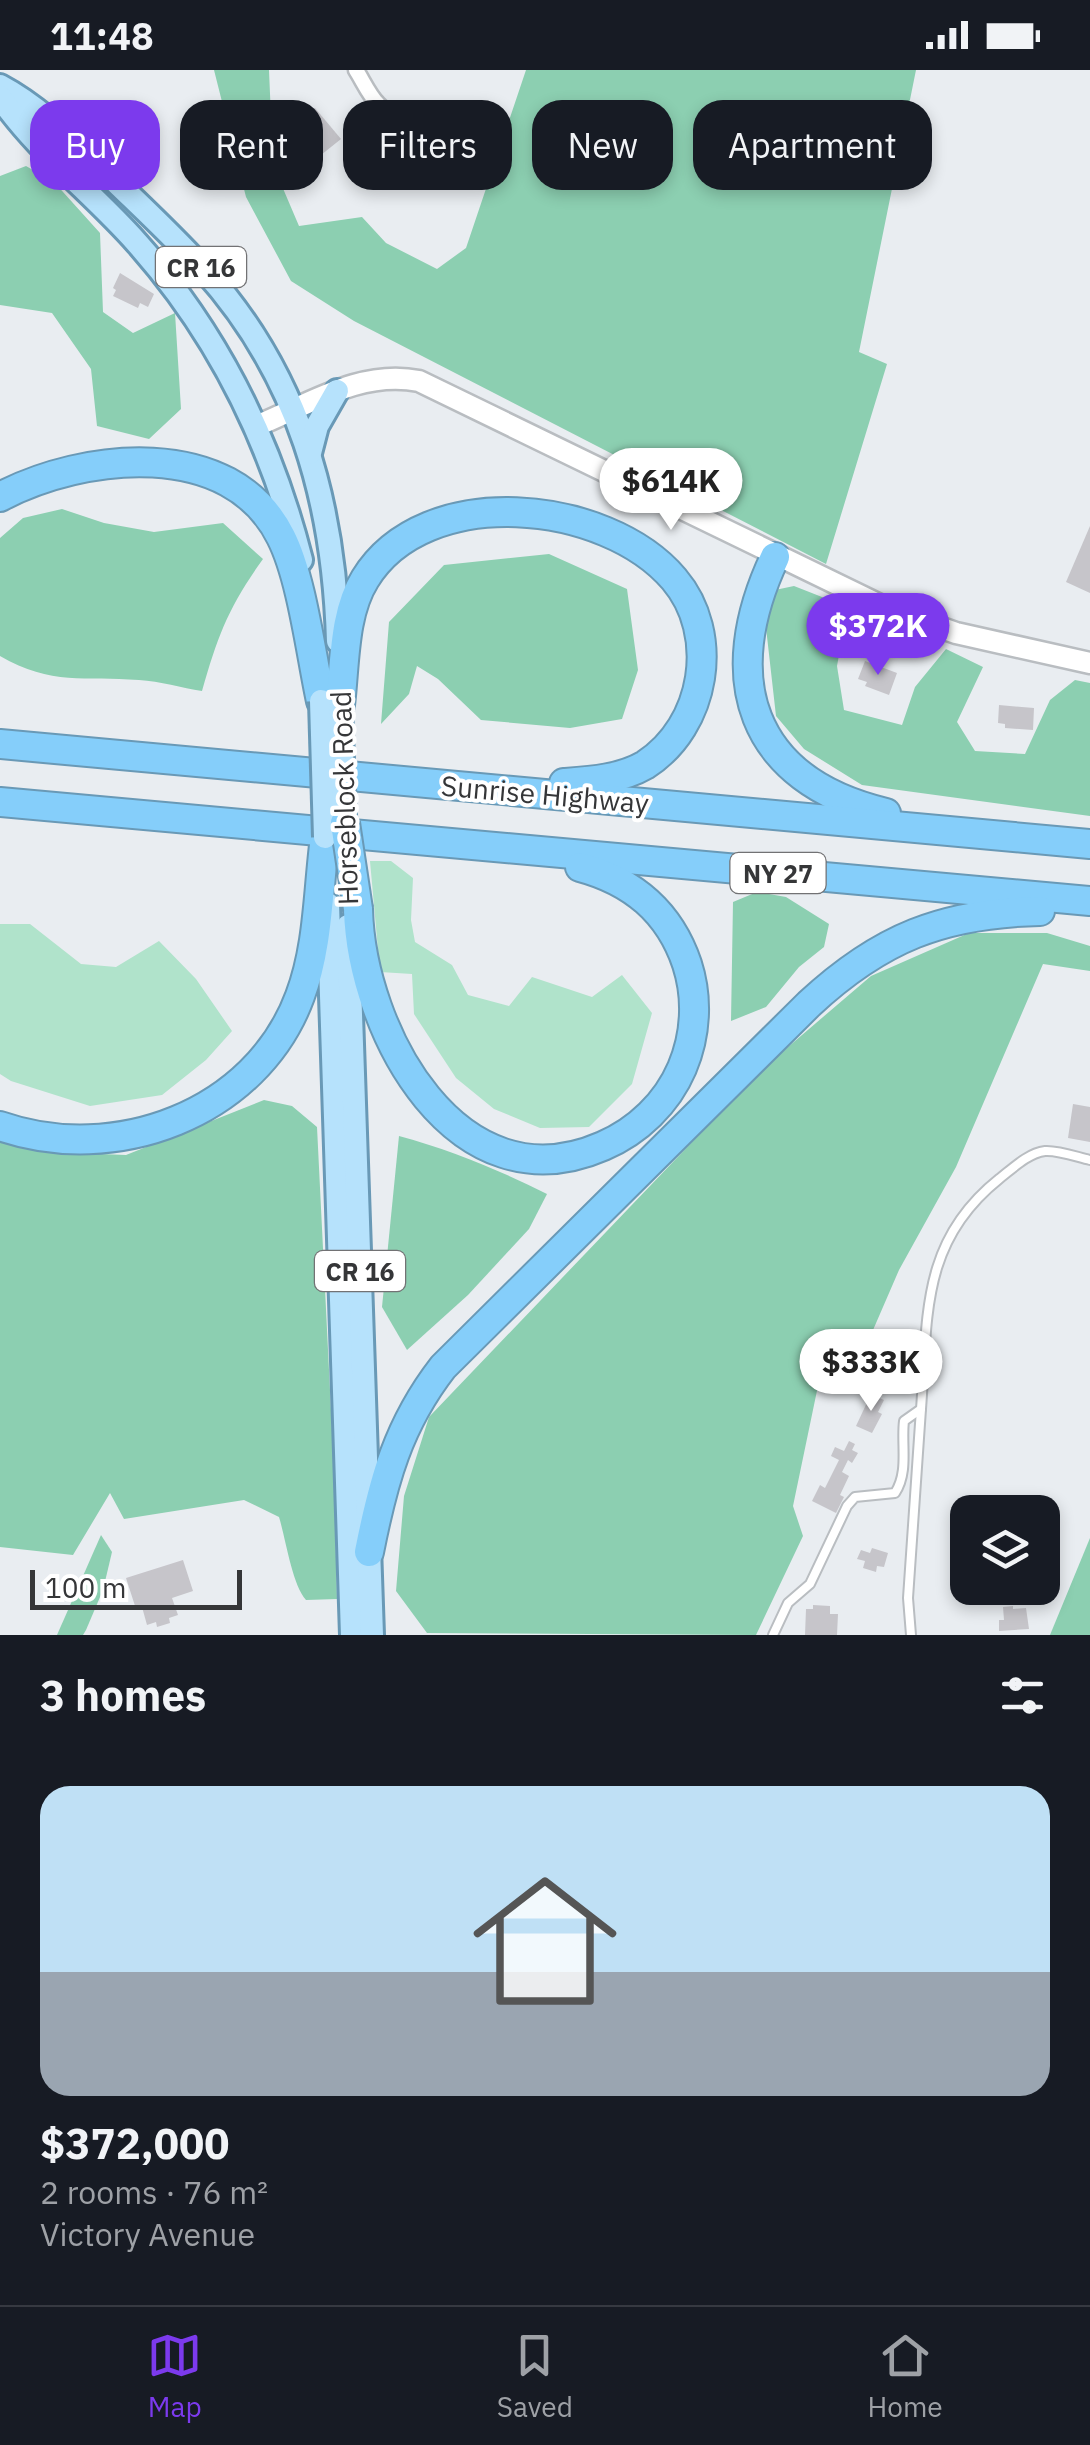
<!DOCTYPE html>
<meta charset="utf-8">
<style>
body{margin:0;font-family:"IBM Plex Sans",sans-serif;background:#20242c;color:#f1f3f6;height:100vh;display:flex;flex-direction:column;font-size:38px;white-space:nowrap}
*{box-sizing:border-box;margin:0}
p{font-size:32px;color:#9ea1a6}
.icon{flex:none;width:55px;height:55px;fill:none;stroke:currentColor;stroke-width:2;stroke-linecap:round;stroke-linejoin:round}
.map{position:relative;height:1565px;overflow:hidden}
.details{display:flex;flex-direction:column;background:#171b24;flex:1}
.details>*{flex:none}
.guide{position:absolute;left:30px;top:30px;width:1030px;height:90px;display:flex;gap:20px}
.fabs{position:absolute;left:950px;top:1425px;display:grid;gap:20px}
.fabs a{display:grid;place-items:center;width:110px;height:110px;border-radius:20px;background:#171b24;box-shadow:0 5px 15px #0003;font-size:50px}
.scale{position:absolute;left:30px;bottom:25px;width:212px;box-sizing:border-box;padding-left:10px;border:5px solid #353638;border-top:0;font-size:28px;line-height:35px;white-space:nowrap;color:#353638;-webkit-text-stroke:8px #fff;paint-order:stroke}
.price{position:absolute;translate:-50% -85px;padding:0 22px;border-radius:35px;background:#fff;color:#222;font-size:32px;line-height:65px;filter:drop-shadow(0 2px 5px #0008)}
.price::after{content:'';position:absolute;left:50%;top:60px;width:30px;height:22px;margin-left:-15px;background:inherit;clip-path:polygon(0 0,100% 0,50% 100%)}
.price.current{background:#7c3aed;color:#fff}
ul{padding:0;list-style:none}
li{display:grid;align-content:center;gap:20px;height:530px;padding:0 40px}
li+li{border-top:2px solid #363941}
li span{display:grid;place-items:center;height:310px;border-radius:30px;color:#555}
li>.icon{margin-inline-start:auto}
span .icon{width:180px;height:180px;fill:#fffc;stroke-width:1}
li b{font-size:42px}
h2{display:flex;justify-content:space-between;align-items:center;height:120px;padding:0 40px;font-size:42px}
.pill{padding:0 35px;border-radius:30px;background:#171b24;box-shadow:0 5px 15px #0003;font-size:35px;line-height:90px}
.pill.current{background:#7c3aed;color:#fff}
.status{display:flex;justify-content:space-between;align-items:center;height:70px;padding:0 50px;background:#171b24;direction:ltr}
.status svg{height:28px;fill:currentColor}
.tabs{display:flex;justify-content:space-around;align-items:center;height:140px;border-top:2px solid #363941;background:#171b24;font-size:28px;color:#9ea1a6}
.tabs a{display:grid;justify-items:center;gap:5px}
.tabs .current{color:#7c3aed}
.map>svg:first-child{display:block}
.green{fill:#b0e3cb}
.forest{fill:#8ccfb1}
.building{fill:#c6c5ca}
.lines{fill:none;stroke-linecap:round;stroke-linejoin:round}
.lane-casing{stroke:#b9bdc1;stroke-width:12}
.street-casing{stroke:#b9bdc1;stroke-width:19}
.secondary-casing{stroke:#b9bdc1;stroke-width:25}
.primary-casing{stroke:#6999b6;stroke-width:28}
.highway-casing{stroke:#6999b6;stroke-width:32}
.lane{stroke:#fff;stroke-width:8}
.street{stroke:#fff;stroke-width:14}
.secondary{stroke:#fff;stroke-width:20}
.primary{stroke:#b6e2fc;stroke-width:22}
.highway{stroke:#85cefa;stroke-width:28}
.primary-bridge-casing{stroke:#6999b6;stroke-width:28;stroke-linecap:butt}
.highway-bridge-casing{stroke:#6999b6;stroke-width:32;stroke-linecap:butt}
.primary-bridge{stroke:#b6e2fc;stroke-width:22}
.highway-bridge{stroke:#85cefa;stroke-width:28}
.labels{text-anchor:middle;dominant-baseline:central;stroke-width:8;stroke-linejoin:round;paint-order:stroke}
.shield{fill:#fff;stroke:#727274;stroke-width:2.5}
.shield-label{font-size:25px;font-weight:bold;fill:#353638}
.street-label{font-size:28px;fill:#353638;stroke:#fff}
</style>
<div class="status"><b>11:48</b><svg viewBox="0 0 49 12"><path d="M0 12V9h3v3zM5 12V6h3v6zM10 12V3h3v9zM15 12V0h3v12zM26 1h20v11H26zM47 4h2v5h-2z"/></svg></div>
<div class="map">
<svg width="1090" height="1565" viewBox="0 0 1090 1565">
<rect width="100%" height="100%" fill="#e9edf1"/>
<!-- green -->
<g class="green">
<polygon points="370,791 391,791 413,808 411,850 415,872 452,895 468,925 509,936 532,907 592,927 622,905 652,943 632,1014 589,1057 540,1058 494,1039 456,1008 414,944 412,904 380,902"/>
<polygon points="0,854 30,854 81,894 116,897 159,871 196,909 232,961 206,990 162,1025 90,1036 11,1011 0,1004"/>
</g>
<!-- forest -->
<g class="forest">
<polygon points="214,0 269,0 273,95 299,156 362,147 386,173 437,199 466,178 526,0 916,0 859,282 887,294 826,494 354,251 291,211 246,127"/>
<polygon points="26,96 54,112 100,163 103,242 133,263 175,243 181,339 149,369 97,356 91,299 52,243 0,235 0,106"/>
<path d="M62,439l42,14 50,9 69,-9 40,36c-34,47 -45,76 -61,132 -20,-3 -42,-10 -63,-11 -55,-4 -87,6 -139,-24v-118l23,-20z"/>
<polygon points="549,484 627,519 638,600 622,649 570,658 481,650 438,609 417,596 409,624 381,654 389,552 444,495"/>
<polygon points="794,516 822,527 846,547 837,596 844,640 902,655 915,617 946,579 983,597 957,652 975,681 1025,684 1050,630 1075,610 1090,613 1090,746 862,715 804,679 776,646 764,540 775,520"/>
<polygon points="757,822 786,827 829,854 824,877 799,897 766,937 731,951 733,832"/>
<polygon points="969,863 1047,863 1090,876 1090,901 1043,894 956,1097 899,1200 870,1267 819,1311 793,1436 803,1466 756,1565 427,1563 396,1521 404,1426 429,1347 761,1000 871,906"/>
<path d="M264,1030l28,6 25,21 17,344 3,128 -31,1c-14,-16 -20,-60 -27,-83l-35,-17 -120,19 -14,-26 -37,62 -73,-8v-410l50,15 76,3z"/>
<path d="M399,1066c52,14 100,34 148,58l-18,35 -61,66 -61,55 -25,-43z"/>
<polygon points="101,1465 112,1482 103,1520 86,1560 83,1565 57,1565"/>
<polygon points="1090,1468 1090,1565 1050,1565"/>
</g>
<!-- building -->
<g class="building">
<polygon points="315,38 341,69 321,85 295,54"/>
<polygon points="120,203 154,224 148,237 140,233 138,238 113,226 116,220 113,218"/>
<polygon points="1090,456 1090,523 1066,512"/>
<polygon points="865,591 897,603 889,625 865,616 867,612 858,609"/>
<polygon points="999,635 1034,638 1033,660 1005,658 1005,654 998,653"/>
<polygon points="1073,1034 1090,1037 1090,1072 1068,1068"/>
<polygon points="871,1324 884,1330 878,1342 882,1344 872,1363 856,1356"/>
<polygon points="849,1371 855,1374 852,1380 858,1383 852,1393 848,1390 842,1402 849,1406 840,1425 844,1427 836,1443 812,1431 820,1415 825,1418 839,1390 831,1386 835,1377 844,1381"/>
<polygon points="872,1478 888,1483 884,1497 877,1496 876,1502 863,1498 865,1491 857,1489 861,1480 870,1483"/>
<polygon points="183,1490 193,1521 172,1528 178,1545 169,1548 170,1553 157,1557 156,1552 147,1555 142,1537 136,1539 126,1508"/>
<polygon points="813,1535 830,1536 830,1544 838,1544 837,1565 805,1565 806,1539 813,1539"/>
<polygon points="1013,1536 1013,1539 1026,1538 1029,1559 999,1561 999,1550 1004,1550 1003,1537"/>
</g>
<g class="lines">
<!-- lane casing -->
<g class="lane-casing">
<g id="lane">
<path d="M773,1565l15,-32 22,-19 37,-78 8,-9 40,-4c14,-21 6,-49 9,-72l17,-12c7,-92 -1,-167 78,-230 13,-10 29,-26 46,-28 13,-1 32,6 45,9"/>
<polyline points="911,1565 908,1528 921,1339"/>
</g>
</g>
<!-- street casing -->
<g class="street-casing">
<path id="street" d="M356,0c7,11 13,25 22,34 19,22 60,36 88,33"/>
</g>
<!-- secondary casing -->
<g class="secondary-casing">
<path id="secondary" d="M256,356c52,-21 105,-57 163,-45l469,228 68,24 134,30"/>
</g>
<!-- primary casing -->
<g class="primary-casing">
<g id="primary">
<path d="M0,16c45,24 79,62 117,97 29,28 59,56 86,86 96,106 131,233 135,372"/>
<path d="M0,27c38,55 93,96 137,146 81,91 134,199 164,317"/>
<polyline points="310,383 317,356 337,321"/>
<polyline points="328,834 352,1565"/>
<polyline points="348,856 372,1565"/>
</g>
</g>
<!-- highway casing -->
<g class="highway-casing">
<g id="highway">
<path d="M0,427c83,-44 231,-61 281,40 21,41 30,118 40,164"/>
<path d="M775,487c-57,120 -27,223 111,256"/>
<path d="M340,635c5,-41 3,-91 25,-126 60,-98 241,-80 309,0 47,55 32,147 -29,186 -24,14 -54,16 -81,18"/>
<polyline points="0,674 1090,774"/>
<polyline points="0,732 1090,831"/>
<path d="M358,839c3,122 99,301 245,237 35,-15 64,-43 79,-78 14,-33 16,-70 5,-104 -18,-53 -55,-83 -107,-97"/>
<path d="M0,1056c114,40 256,-11 300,-130 19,-50 18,-106 25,-159"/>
<path d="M369,1482c14,-71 29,-127 74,-185l366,-363c71,-66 134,-91 231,-93"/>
</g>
</g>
<!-- lane -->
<use href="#lane" class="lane"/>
<!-- street -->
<use href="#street" class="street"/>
<!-- secondary -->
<use href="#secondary" class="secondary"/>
<!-- primary -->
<use href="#primary" class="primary"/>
<!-- highway -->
<use href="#highway" class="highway"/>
<!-- primary-bridge casing -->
<g class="primary-bridge-casing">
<g id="primary-bridge">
<polyline points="321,631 325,767"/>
<polyline points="340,635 345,771"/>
</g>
</g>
<!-- highway-bridge casing -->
<g class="highway-bridge-casing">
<polyline id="highway-bridge" points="345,753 358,839"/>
</g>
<!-- primary-bridge -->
<use href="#primary-bridge" class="primary-bridge"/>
<!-- highway-bridge -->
<use href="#highway-bridge" class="highway-bridge"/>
</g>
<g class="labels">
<!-- shield labels -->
<g class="shield">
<rect x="156" y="177" width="90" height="40" rx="8"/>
<rect x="730.5" y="783" width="95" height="40" rx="8"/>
<rect x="315" y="1181" width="90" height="40" rx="8"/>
</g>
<g class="shield-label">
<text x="201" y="197">CR 16</text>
<text x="778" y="803">NY 27</text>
<text x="360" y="1201">CR 16</text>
</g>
<!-- street labels -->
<g class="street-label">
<text transform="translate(545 724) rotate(5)">Sunrise Highway</text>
<text transform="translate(344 728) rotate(-92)">Horseblock Road</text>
</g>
</g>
</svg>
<div class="fabs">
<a><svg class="icon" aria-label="layers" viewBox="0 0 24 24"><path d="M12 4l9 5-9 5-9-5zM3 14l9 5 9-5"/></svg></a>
</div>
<div class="scale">100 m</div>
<b class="price" style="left:671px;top:463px">$614K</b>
<b class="price current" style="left:878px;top:608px">$372K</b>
<b class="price" style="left:871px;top:1344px">$333K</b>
<div class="guide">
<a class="pill current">Buy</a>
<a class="pill">Rent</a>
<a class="pill">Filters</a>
<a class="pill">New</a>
<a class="pill">Apartment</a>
</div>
</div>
<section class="details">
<h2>3 homes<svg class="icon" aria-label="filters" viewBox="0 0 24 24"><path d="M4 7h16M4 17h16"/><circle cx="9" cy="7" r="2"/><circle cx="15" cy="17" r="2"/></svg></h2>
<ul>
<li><span style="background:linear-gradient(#bfe0f5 60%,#9aa5b1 0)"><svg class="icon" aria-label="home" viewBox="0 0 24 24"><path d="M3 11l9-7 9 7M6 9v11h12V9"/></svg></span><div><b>$372,000</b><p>2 rooms · 76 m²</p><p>Victory Avenue</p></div></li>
</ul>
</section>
<nav class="tabs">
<a class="current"><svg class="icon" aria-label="map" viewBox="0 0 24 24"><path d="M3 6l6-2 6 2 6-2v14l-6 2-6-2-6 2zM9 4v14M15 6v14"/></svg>Map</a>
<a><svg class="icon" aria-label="saved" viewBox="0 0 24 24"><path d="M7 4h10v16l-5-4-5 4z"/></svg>Saved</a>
<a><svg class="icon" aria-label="home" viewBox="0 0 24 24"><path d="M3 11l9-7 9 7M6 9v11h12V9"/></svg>Home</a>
</nav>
